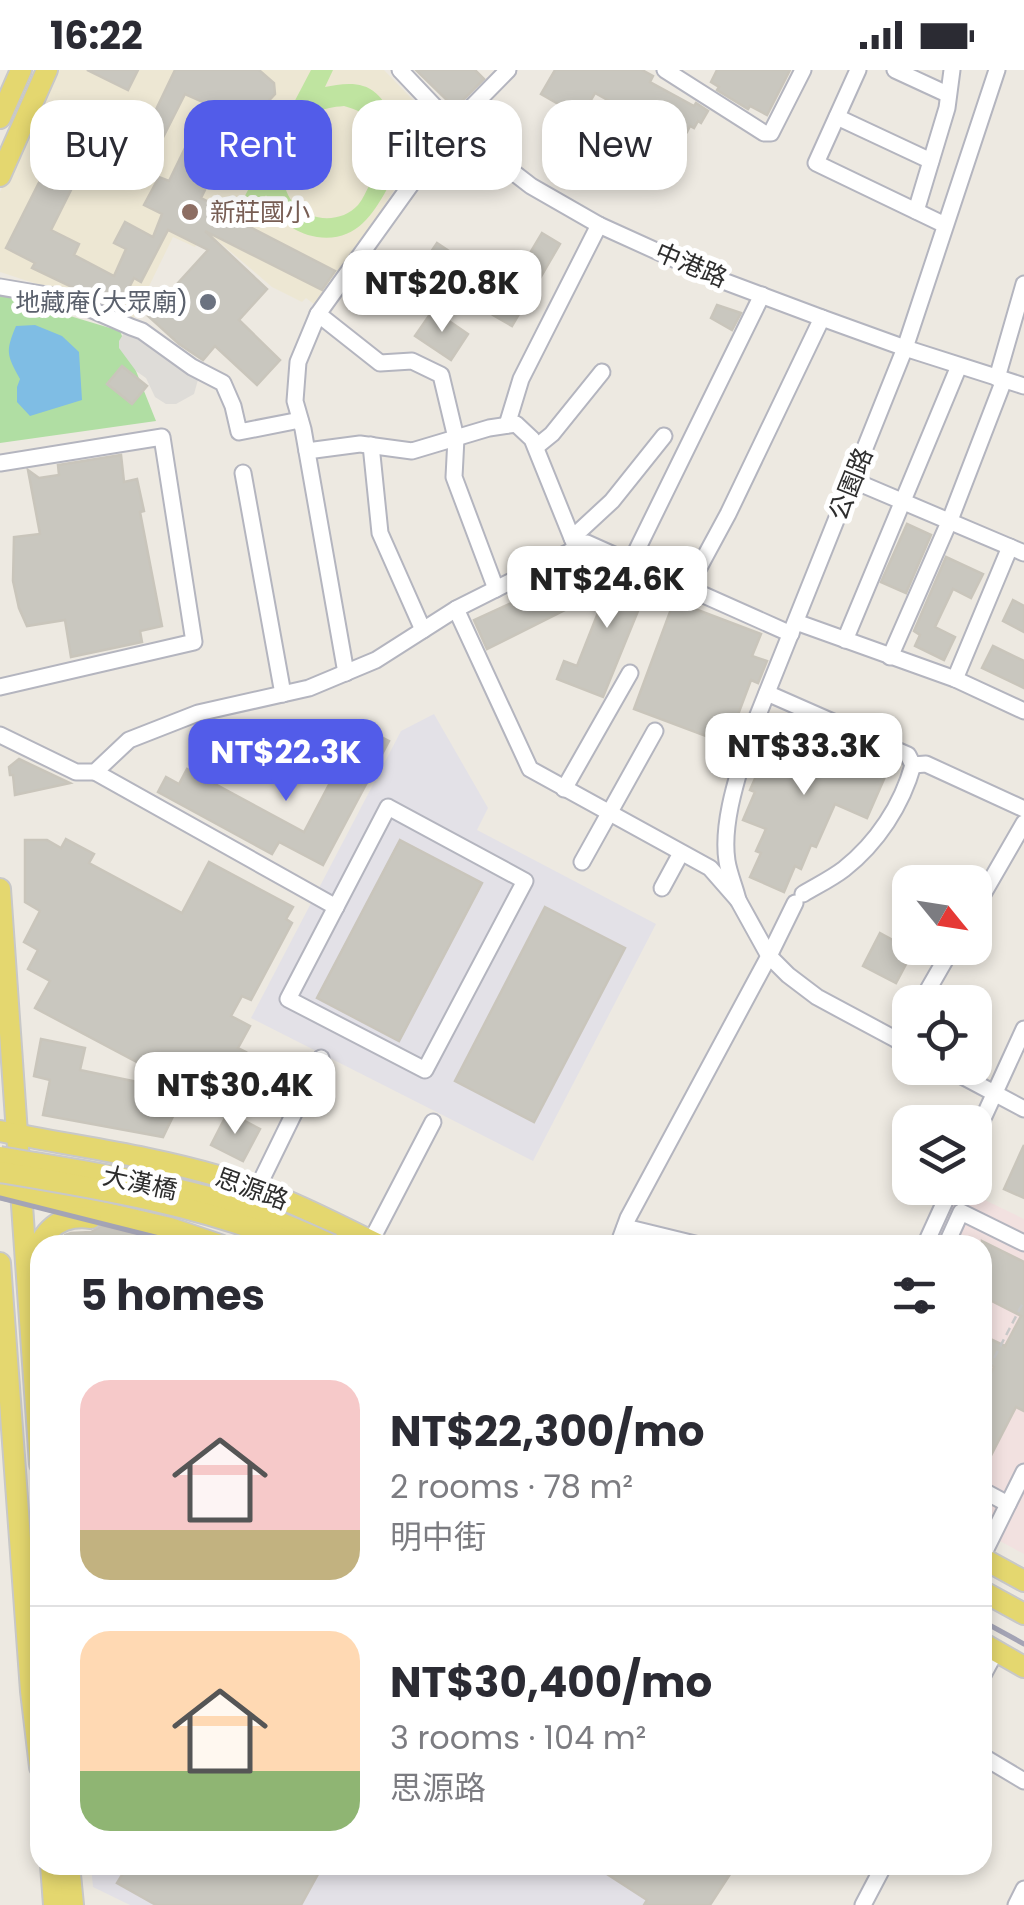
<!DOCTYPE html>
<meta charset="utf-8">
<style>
body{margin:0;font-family:Poppins,"Noto Sans TC",sans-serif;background:#f7f7f7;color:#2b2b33;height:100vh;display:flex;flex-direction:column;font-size:38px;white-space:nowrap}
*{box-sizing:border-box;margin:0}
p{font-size:32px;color:#7c7c81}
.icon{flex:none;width:55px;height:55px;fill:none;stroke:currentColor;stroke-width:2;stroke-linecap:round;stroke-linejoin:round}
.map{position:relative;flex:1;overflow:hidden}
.panel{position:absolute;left:30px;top:1165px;width:962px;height:640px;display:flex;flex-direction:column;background:#fff;border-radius:30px;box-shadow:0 5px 15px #0003}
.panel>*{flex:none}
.guide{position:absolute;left:30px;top:30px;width:965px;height:90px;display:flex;gap:20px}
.needle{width:65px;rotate:120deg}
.controls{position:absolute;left:892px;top:795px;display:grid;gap:20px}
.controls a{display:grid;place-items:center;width:100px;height:100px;border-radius:20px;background:#fff;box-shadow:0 5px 15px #0003;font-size:50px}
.price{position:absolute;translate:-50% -85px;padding:0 22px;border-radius:20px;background:#fff;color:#222;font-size:32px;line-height:65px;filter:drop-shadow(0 2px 5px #0008)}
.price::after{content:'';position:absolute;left:50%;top:60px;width:30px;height:22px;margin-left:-15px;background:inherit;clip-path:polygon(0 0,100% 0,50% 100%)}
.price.on{background:#525ce9;color:#fff}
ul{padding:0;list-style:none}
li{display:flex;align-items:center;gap:30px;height:250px;padding:0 50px}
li+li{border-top:2px solid #e1e1e2}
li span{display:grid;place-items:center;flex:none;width:280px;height:200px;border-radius:30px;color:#555}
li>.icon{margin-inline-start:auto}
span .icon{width:120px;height:120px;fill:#fffc;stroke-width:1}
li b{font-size:42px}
h2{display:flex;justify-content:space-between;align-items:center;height:120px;padding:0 50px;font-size:42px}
.tag{padding:0 35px;border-radius:30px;background:#fff;box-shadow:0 5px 15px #0003;font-size:35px;line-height:90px}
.tag.on{background:#525ce9;color:#fff}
.status{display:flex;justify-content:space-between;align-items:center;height:70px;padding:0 50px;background:#fff;direction:ltr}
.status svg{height:28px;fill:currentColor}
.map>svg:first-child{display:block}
.industrial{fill:#e3e1e7}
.education{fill:#ede7d3}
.medical{fill:#f2e1e0}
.green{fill:#b0dea3}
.pitch{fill:#bfe4a0;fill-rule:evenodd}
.plaza{fill:#dedcd8}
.water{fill:#7fbde4}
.building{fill:#c9c7bf;stroke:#c9c5bb;stroke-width:2.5}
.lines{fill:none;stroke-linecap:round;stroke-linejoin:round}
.minor-casing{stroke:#b4b5bf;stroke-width:19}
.major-casing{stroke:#c8c8c8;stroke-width:24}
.path{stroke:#c8c8c8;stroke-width:2.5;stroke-dasharray:8 5;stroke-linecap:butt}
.minor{stroke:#fff;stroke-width:15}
.major{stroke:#e4d76f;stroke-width:20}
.rail{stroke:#a4a4b5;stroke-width:5}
.major-bridge-casing{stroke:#c8c8c8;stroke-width:24;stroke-linecap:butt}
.major-bridge{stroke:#e4d76f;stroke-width:20}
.education-dot{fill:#8d6e63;stroke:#fff;stroke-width:4}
.worship-dot{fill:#6b7280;stroke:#fff;stroke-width:4}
.labels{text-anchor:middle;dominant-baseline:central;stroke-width:10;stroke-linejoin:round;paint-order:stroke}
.education-label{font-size:25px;fill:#785e54;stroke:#fff;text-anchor:start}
.street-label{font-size:25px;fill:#2d2d2d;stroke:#fff}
.worship-label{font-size:25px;fill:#5b616d;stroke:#fff;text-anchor:end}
</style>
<div class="status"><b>16:22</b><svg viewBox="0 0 49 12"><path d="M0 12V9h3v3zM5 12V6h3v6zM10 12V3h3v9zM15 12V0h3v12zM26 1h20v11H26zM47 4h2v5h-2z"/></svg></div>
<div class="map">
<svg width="1024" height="1835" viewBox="0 0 1024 1835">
<rect width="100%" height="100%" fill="#ede9e1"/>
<!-- industrial -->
<g class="industrial">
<polygon points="434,644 488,738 477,760 656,854 533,1091 251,948 401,661"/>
<polygon points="91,1795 602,1795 708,1835 130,1835 93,1817"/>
</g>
<!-- education -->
<polygon class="education" points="58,0 384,0 436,54 319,238 306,228 302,232 272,217 217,170 204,162 195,177 173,167 132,251 71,225 0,202 0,122"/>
<!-- medical -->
<polygon class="medical" points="960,1118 1024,1149 1024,1484 983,1462 982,1175 935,1175"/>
<!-- green -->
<polygon class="green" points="0,225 120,261 156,351 0,373"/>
<!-- pitch -->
<path class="pitch" d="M311,0h22l-8,17c11,-2 26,-5 38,-1 9,2 18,11 23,19 10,12 16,26 16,42 0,16 -8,28 -15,42 -16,29 -33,53 -70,48 -25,-4 -41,-20 -51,-42l-12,24 -17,-8zM344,36c44,12 46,43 26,78 -4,7 -7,15 -12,21 -16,18 -47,17 -63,0 -19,-21 -9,-43 2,-65 5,-9 9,-19 17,-25 9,-7 19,-8 30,-9z"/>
<!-- plaza -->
<polygon class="plaza" points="127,258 199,306 194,324 176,334 166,334 155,327 146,308 136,301 119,278 119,271"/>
<!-- water -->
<path class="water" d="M35,255l27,11 17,16 3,48 -52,16 -13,-14v-15l3,-8c-13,-24 -15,-27 -4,-53z"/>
<!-- building -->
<g class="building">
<polygon points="87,0 138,0 128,20"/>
<polygon points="175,0 259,0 274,13 275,24 264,36 248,33 201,128 215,135 213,138 335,201 322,220 205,161 267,219 239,250 280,290 257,315 215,276 203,290 179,274 148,246 208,180 168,160 141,212 134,208 118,239 32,198 35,193 6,178 61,69 100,90 94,102 83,96 51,160 79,174 74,185 114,206 126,179 114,173 125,152 153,167 162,144 144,135 159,107 169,111 186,76 197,80 219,39 185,24 155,83 139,75"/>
<polygon points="416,0 475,0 484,9 455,38"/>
<polygon points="555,0 642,0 653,6 650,12 694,36 696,33 708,41 701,53 698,51 694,58 690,56 687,62 634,32 629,42 595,23 581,47 541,24"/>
<polygon points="717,0 790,0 767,45 750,36 748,39 717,20 719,17 711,12"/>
<polygon points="542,163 560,174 512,256 493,245"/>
<polygon points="437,173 458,187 437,219 416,204"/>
<polygon points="717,235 741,243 732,260 711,248"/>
<polygon points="433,240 468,264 451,290 415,266"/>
<polygon points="122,296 147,316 132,334 107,314"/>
<polygon points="121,385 124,412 137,409 144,441 140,442 162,556 140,561 142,572 71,587 65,550 27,556 19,538 13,511 14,467 40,464 28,400 39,408 59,405 58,395"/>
<polygon points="907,454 931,465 906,523 881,512"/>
<polygon points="946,487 983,504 971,528 953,519 935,557 955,567 944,590 915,576 920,565 914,561"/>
<polygon points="602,495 649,514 603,627 557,609 564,591 577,596 607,520 588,529"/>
<polygon points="573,505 585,530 487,579 474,550"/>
<polygon points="1013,530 1024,536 1024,562 1003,551"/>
<polygon points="674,531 761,564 752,586 767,591 758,613 751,610 727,674 634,639"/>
<polygon points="993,576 1024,591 1024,618 982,598"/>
<polygon points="781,649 803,658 801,662 888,700 867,748 835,734 816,777 811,775 801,799 795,796 784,822 750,807 761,783 756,781 766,759 743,750 755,722 750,720"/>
<polygon points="360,656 389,671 323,795 279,772 272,784 158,722 166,707 179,714 187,699 304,762"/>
<polygon points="19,689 70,713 15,725 13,705 10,705 9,697"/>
<polygon points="66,769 94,784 89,793 182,843 209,792 293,837 286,849 292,853 251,930 242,926 231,946 250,956 238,978 246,982 218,1035 35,938 50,911 28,899 38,880 24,872 40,841 25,832 25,770 47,770 61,778"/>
<polygon points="400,770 482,813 399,971 317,928"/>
<polygon points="545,837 625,878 534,1052 455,1011"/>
<polygon points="880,863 913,881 896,913 863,896"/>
<polygon points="41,969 85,978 80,1000 161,1017 178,1036 163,1067 43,1045 50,1010 34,1006"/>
<polygon points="228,1042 260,1059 243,1091 211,1075"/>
<polygon points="1024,1075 1024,1128 1004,1119"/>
<polygon points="102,1156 166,1171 177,1175 83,1175 64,1171 65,1165 71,1163 91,1162"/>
<polygon points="982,1171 1024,1192 1024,1341 1016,1337 982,1403 982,1321 994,1297 982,1291 982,1265 1005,1276 1021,1246 982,1226"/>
<polygon points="128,1795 323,1795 301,1835 156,1835 117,1813"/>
<polygon points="593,1795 736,1795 710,1835 644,1835 647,1830"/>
</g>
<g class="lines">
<!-- minor casing -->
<g class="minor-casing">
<g id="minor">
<polyline points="400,0 453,56 531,116 599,155 718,209 822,248 905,278 1024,316"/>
<polyline points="665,0 764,63 771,63 803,0"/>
<polyline points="858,0 816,93 945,155"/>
<polyline points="895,0 947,24"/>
<polyline points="837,47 931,91"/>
<polyline points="916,141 947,38 952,0"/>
<polyline points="0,217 65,228 131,257 142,261 192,297 223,313 233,336 239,362 300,350"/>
<polyline points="318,244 380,293 412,291 441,305 456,368 454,407 496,519"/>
<polyline points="997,308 1024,214"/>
<polyline points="507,355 521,309 599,155"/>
<polyline points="371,375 380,463 423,560"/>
<polyline points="536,377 552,364 602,302"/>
<polyline points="307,381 360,374 412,381 489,358 516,354 532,369 576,478"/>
<polyline points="0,393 162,367 194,572 0,617"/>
<polyline points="243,403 283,624"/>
<polyline points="852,410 1024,483"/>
<polyline points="572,468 612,431 664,366"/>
<polyline points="631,492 762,225"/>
<polyline points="688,518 728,444 822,248"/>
<polyline points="456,539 530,699 710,798 738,830 769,886 788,905 817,927 910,977"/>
<polyline points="796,552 955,609 1024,641"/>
<polyline points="845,570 959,296"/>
<polyline points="890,587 950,450 1004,310"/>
<polyline points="346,603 303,359 295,331 298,292 318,244 453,56 508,0"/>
<polyline points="955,609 1010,477"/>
<polyline points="767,623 908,685 913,695 926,694 1024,739"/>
<polyline points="0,665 76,702 95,702 129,670 198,643 309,618 376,590 456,539 587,473 791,564"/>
<polyline points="95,702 336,837"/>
<polyline points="564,719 630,603"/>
<polygon points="388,737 525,811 425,1000 288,929"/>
<polyline points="582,792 655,661"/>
<polyline points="662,818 681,783"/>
<path d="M803,824c13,-8 28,-15 41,-25 33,-26 58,-64 69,-104"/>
<path d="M738,830c-3,-13 -9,-26 -11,-39 -6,-39 12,-89 23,-126l155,-387 92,-278"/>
<polyline points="975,838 1024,753"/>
<polyline points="921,932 952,878"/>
<polyline points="898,971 910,951"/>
<polyline points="947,998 1024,1039"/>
<polyline points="975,1066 1024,959"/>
<polyline points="257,1119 321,988"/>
<polyline points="625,1157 699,1175"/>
<polyline points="371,1171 433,1052"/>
<polyline points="618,1175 628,1148 769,886 795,833"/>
<polyline points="925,1175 951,1118"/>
<polyline points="946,1175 961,1142 1024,1173"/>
<polyline points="982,1420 1008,1434"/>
<polyline points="982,1487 1024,1402"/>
<polyline points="982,1607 996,1581"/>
<polyline points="982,1686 1024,1711"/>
<polyline points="863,1835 884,1795"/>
<polyline points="1016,1835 1024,1819"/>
</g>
</g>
<!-- major casing -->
<g class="major-casing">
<g id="major">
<polyline points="0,48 21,0"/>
<polyline points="0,106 47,0"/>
<polyline points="0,819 40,1394"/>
<path d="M0,1061c72,15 147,24 218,45 56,16 109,43 161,69"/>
<polyline points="0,1118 170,1158 220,1175"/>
<polyline points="0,1193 31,1621 40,1697"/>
<path d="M30,1199c9,-32 24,-56 61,-51"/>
<polyline points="982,1488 1024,1511"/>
<polyline points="982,1521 1024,1544"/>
<polyline points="982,1573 1024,1597"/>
<polyline points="51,1795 54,1835"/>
<polyline points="69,1795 73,1835"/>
</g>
</g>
<!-- path -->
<g class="path">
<polyline points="77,1167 102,1173"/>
<polyline points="982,1311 1024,1231"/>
</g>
<!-- minor -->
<use href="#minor" class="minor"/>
<!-- major -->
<use href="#major" class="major"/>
<!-- rail -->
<g class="rail">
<polyline points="0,1128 187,1175"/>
<polyline points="982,1551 1024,1574"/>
</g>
<!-- major-bridge casing -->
<g class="major-bridge-casing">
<g id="major-bridge">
<path d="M0,1087c69,12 140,22 208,40 42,12 84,30 124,48"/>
<path d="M0,1102c102,17 200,33 297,73"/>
</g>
</g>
<!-- major-bridge -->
<use href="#major-bridge" class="major-bridge"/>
</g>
<!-- markers -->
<circle class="education-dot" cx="190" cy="142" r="10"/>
<circle class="worship-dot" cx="208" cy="232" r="10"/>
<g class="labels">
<!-- education labels -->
<g class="education-label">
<text x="210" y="142">新莊國小</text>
</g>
<!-- street labels -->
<g class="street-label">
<text transform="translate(691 195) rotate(23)">中港路</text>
<text transform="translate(851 414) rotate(-68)">公園路</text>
<text transform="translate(140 1113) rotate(12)">大漢橋</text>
<text transform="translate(252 1119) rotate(20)">思源路</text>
</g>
<!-- worship labels -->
<g class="worship-label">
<text x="188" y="232">地藏庵(大眾廟)</text>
</g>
</g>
</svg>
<div class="controls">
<a><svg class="needle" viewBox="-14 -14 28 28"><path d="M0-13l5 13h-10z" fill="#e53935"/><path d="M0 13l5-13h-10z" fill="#7c7c81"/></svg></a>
<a><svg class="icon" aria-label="locate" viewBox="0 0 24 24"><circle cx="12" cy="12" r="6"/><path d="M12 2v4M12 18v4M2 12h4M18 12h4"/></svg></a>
<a><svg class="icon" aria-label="layers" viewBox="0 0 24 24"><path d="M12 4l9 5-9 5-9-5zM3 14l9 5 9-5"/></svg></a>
</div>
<b class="price" style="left:442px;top:265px">NT$20.8K</b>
<b class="price" style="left:607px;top:561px">NT$24.6K</b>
<b class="price" style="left:804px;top:728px">NT$33.3K</b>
<b class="price on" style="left:286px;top:734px">NT$22.3K</b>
<b class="price" style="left:235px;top:1067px">NT$30.4K</b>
<div class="guide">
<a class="tag">Buy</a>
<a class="tag on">Rent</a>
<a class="tag">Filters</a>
<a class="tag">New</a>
</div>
<section class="panel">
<h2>5 homes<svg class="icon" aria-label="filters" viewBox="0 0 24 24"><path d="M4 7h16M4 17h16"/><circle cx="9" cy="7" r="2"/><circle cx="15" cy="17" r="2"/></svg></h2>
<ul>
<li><span style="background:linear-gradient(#f6c9c9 75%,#c2b280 0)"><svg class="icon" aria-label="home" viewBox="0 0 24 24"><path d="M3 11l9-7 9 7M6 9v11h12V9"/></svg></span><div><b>NT$22,300/mo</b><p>2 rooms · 78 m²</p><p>明中街</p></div></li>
<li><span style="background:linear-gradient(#ffd9b3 70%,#8fb573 0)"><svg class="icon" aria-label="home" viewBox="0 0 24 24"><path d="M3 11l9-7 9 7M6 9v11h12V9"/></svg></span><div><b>NT$30,400/mo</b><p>3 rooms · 104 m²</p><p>思源路</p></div></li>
</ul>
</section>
</div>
